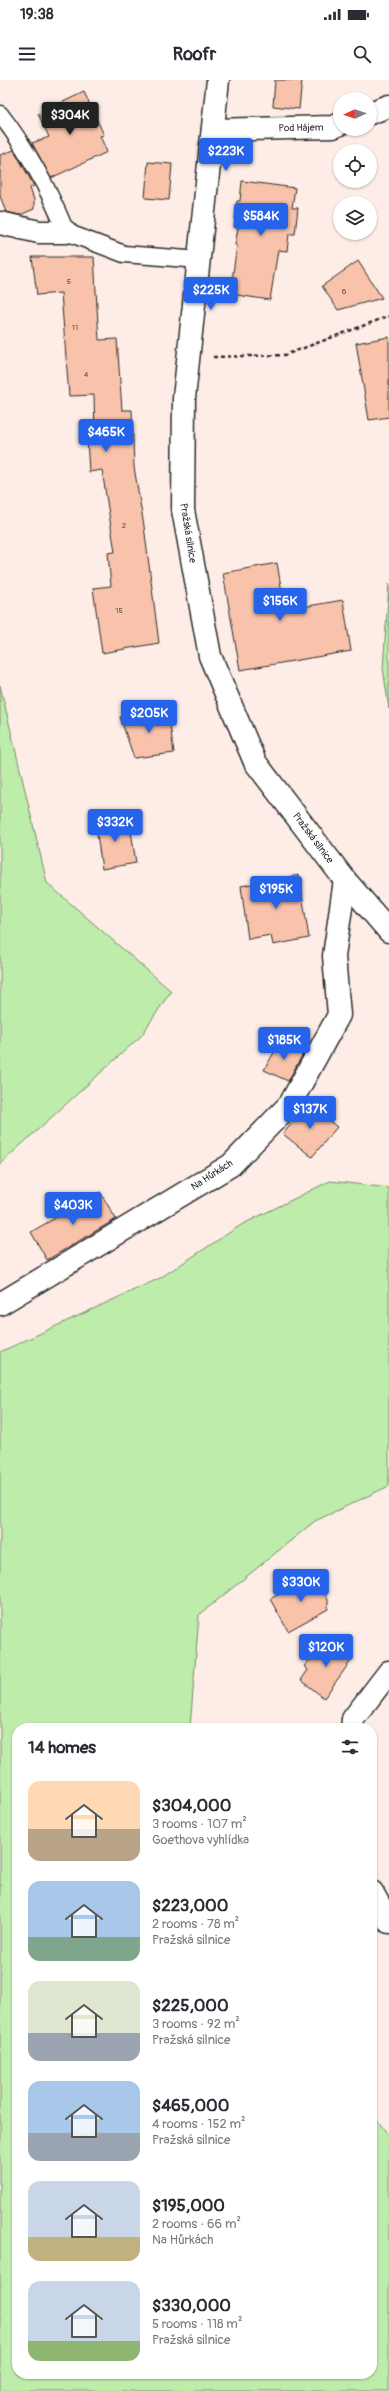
<!DOCTYPE html>
<meta charset="utf-8">
<style>
body{margin:0;font-family:Pangolin,sans-serif;background:#f7f7f7;color:#2b2b33;height:100vh;display:flex;flex-direction:column;font-size:15px;white-space:nowrap}
*{box-sizing:border-box;margin:0}
p{font-size:13px;color:#7c7c81}
.icon{flex:none;width:22px;height:22px;fill:none;stroke:currentColor;stroke-width:2;stroke-linecap:round;stroke-linejoin:round}
.map{position:relative;flex:1;overflow:hidden}
.details{position:absolute;left:12px;top:1643px;width:365px;height:656px;display:flex;flex-direction:column;background:#fff;border-radius:16px;box-shadow:0 1px 3px #0004}
.details>*{flex:none}
.needle{width:26px;rotate:267deg}
.buttons{position:absolute;left:333px;top:12px;display:grid;gap:8px}
.buttons a{display:grid;place-items:center;width:44px;height:44px;border-radius:50%;background:#fff;box-shadow:0 1px 3px #0004;font-size:20px}
.price{position:absolute;translate:-50% -34px;padding:0 9px;border-radius:4px;background:#2563eb;color:#fff;font-size:13px;line-height:26px;filter:drop-shadow(0 1px 2px #0008)}
.price::after{content:'';position:absolute;left:50%;top:24px;width:12px;height:9px;margin-left:-6px;background:inherit;clip-path:polygon(0 0,100% 0,50% 100%)}
.price.selected{background:#222;color:#fff}
ul{padding:0;list-style:none}
li{display:flex;align-items:center;gap:12px;height:100px;padding:0 16px}
li span{display:grid;place-items:center;flex:none;width:112px;height:80px;border-radius:12px;color:#555}
li>.icon{margin-inline-start:auto}
span .icon{width:48px;height:48px;fill:#fffc;stroke-width:1}
li b{font-size:17px}
h2{display:flex;justify-content:space-between;align-items:center;height:48px;padding:0 16px;font-size:17px}
.status{display:flex;justify-content:space-between;align-items:center;height:28px;padding:0 20px;background:#fff;direction:ltr}
.status svg{height:11px;fill:currentColor}
header{display:flex;justify-content:space-between;align-items:center;height:52px;padding:0 16px;background:#fff;font-size:18px;font-weight:800}
.map>svg:first-child{display:block}
.green{fill:#beecaa;stroke:#748c6a}
.building{fill:#f8c3aa;stroke:#2b2b2b}
.lines{fill:none;stroke-linecap:round;stroke-linejoin:round}
.service-casing{stroke:#2b2b2b;stroke-width:19}
.minor-casing{stroke:#2b2b2b;stroke-width:25}
.tertiary-casing{stroke:#2b2b2b;stroke-width:25}
.path{stroke:#2b2b2b;stroke-width:2.5;stroke-dasharray:4 3;stroke-linecap:butt}
.service{stroke:#fff;stroke-width:16}
.minor{stroke:#fff;stroke-width:22}
.tertiary{stroke:#fff;stroke-width:22}
.labels{text-anchor:middle;dominant-baseline:central;stroke-width:4;stroke-linejoin:round;paint-order:stroke}
.number-label{font-size:8px;fill:#5e514b}
.street-label{font-size:10px;fill:#2b2b2b;stroke:#fff}
</style>
<div class="status"><b>19:38</b><svg viewBox="0 0 49 12"><path d="M0 12V9h3v3zM5 12V6h3v6zM10 12V3h3v9zM15 12V0h3v12zM26 1h20v11H26zM47 4h2v5h-2z"/></svg></div>
<header><svg class="icon" aria-label="menu" viewBox="0 0 24 24"><path d="M4 6h16M4 12h16M4 18h16"/></svg>Roofr<svg class="icon" aria-label="search" viewBox="0 0 24 24"><circle cx="10" cy="10" r="6"/><path d="M15 15l6 6"/></svg></header>
<div class="map">
<svg width="389" height="2311" viewBox="0 0 389 2311">
<rect width="100%" height="100%" fill="#fdede6"/>
<filter id="ink" filterUnits="userSpaceOnUse"><feTurbulence type="fractalNoise" baseFrequency=".025" numOctaves="2"/><feDisplacementMap in="SourceGraphic" scale="8" xChannelSelector="R" yChannelSelector="G"/><feConvolveMatrix kernelMatrix="1 2 1 2 8 2 1 2 1" color-interpolation-filters="sRGB"/></filter>
<g filter="url(#ink)">
<!-- green -->
<g class="green">
<polygon points="389,504 389,629 383,588"/>
<polygon points="0,605 47,803 171,911 141,956 0,1084"/>
<polygon points="330,1101 389,1108 389,1406 315,1441 199,1535 190,1648 17,1648 17,2294 372,2294 372,2033 389,2056 389,2311 0,2311 0,1272 160,1198 241,1145"/>
</g>
<!-- building -->
<g class="building">
<polygon points="275,0 302,0 299,29 273,26"/>
<polygon points="84,12 104,55 100,56 107,72 51,98 32,63 49,57 38,34"/>
<polygon points="14,70 34,106 30,108 34,120 34,129 20,135 6,132 0,116 0,75"/>
<polygon points="148,82 172,84 169,120 145,118"/>
<polygon points="242,101 295,108 292,128 298,128 295,154 289,154 287,171 278,170 270,220 230,214 237,165 235,165 238,148 234,147 237,121 240,121"/>
<polygon points="32,177 94,177 99,260 117,259 122,330 132,330 134,387 144,446 159,563 102,573 93,508 111,506 108,473 115,472 102,390 89,392 87,359 95,358 94,315 69,316 61,213 37,215"/>
<polygon points="358,181 382,218 338,230 322,206"/>
<polygon points="389,257 389,337 369,340 356,263"/>
<polygon points="277,483 285,530 343,520 351,571 240,590 223,493"/>
<polygon points="168,630 174,673 134,678 120,637"/>
<polygon points="114,737 115,741 129,738 136,783 102,789 95,740"/>
<polygon points="299,795 309,858 273,865 271,855 248,859 241,806"/>
<polygon points="280,962 304,972 288,1001 264,990"/>
<polygon points="308,1024 337,1047 312,1077 283,1054"/>
<polygon points="100,1112 116,1139 47,1180 31,1152"/>
<polygon points="315,1495 328,1520 328,1529 288,1551 270,1519"/>
<polygon points="329,1560 353,1578 324,1618 301,1600 308,1590 304,1586"/>
</g>
<g class="lines">
<!-- service casing -->
<g class="service-casing">
<path id="service" d="M0,34c28,36 49,76 66,118l58,22 76,6"/>
</g>
<!-- minor casing -->
<g class="minor-casing">
<g id="minor">
<polyline points="370,33 389,26"/>
<polyline points="213,50 333,47 340,44"/>
<polyline points="0,143 39,152 66,152"/>
<polyline points="0,1224 231,1085 290,1024 339,935 334,876 345,800"/>
</g>
</g>
<!-- tertiary casing -->
<g class="tertiary-casing">
<g id="tertiary">
<polyline points="218,0 184,318 183,430 210,576 255,682 345,800 389,851"/>
<polyline points="352,1648 353,1639 389,1592"/>
<polyline points="372,1812 389,1842"/>
</g>
</g>
<!-- path -->
<polyline class="path" points="213,277 285,275 389,236"/>
<!-- service -->
<use href="#service" class="service"/>
<!-- minor -->
<use href="#minor" class="minor"/>
<!-- tertiary -->
<use href="#tertiary" class="tertiary"/>
</g>
</g>
<g class="labels">
<!-- number labels -->
<g class="number-label">
<text x="69" y="201">5</text>
<text x="344" y="211">6</text>
<text x="75" y="247">11</text>
<text x="86" y="294">4</text>
<text x="124" y="445">2</text>
<text x="119" y="530">15</text>
</g>
<!-- street labels -->
<g class="street-label">
<text transform="translate(301 48) rotate(-1)">Pod Hájem</text>
<text transform="translate(188 453) rotate(81)">Pražská silnice</text>
<text transform="translate(313 758) rotate(53)">Pražská silnice</text>
<text transform="translate(212 1095) rotate(-33)">Na Hůrkách</text>
</g>
</g>
</svg>
<div class="buttons">
<a><svg class="needle" viewBox="-14 -14 28 28"><path d="M0-13l5 13h-10z" fill="#e53935"/><path d="M0 13l5-13h-10z" fill="#7c7c81"/></svg></a>
<a><svg class="icon" aria-label="locate" viewBox="0 0 24 24"><circle cx="12" cy="12" r="6"/><path d="M12 2v4M12 18v4M2 12h4M18 12h4"/></svg></a>
<a><svg class="icon" aria-label="layers" viewBox="0 0 24 24"><path d="M12 4l9 5-9 5-9-5zM3 14l9 5 9-5"/></svg></a>
</div>
<b class="price selected" style="left:70px;top:56px">$304K</b>
<b class="price" style="left:226px;top:92px">$223K</b>
<b class="price" style="left:261px;top:157px">$584K</b>
<b class="price" style="left:211px;top:231px">$225K</b>
<b class="price" style="left:106px;top:373px">$465K</b>
<b class="price" style="left:280px;top:542px">$156K</b>
<b class="price" style="left:149px;top:654px">$205K</b>
<b class="price" style="left:115px;top:763px">$332K</b>
<b class="price" style="left:276px;top:830px">$195K</b>
<b class="price" style="left:284px;top:981px">$185K</b>
<b class="price" style="left:310px;top:1050px">$137K</b>
<b class="price" style="left:73px;top:1146px">$403K</b>
<b class="price" style="left:301px;top:1523px">$330K</b>
<b class="price" style="left:326px;top:1588px">$120K</b>
<section class="details">
<h2>14 homes<svg class="icon" aria-label="filters" viewBox="0 0 24 24"><path d="M4 7h16M4 17h16"/><circle cx="9" cy="7" r="2"/><circle cx="15" cy="17" r="2"/></svg></h2>
<ul>
<li><span style="background:linear-gradient(#ffd9b3 60%,#b9a48a 0)"><svg class="icon" aria-label="home" viewBox="0 0 24 24"><path d="M3 11l9-7 9 7M6 9v11h12V9"/></svg></span><div><b>$304,000</b><p>3 rooms · 107 m²</p><p>Goethova vyhlídka</p></div></li>
<li><span style="background:linear-gradient(#a9c7e8 70%,#7fa58c 0)"><svg class="icon" aria-label="home" viewBox="0 0 24 24"><path d="M3 11l9-7 9 7M6 9v11h12V9"/></svg></span><div><b>$223,000</b><p>2 rooms · 78 m²</p><p>Pražská silnice</p></div></li>
<li><span style="background:linear-gradient(#dfe7d0 65%,#9aa5b1 0)"><svg class="icon" aria-label="home" viewBox="0 0 24 24"><path d="M3 11l9-7 9 7M6 9v11h12V9"/></svg></span><div><b>$225,000</b><p>3 rooms · 92 m²</p><p>Pražská silnice</p></div></li>
<li><span style="background:linear-gradient(#a9c7e8 65%,#9aa5b1 0)"><svg class="icon" aria-label="home" viewBox="0 0 24 24"><path d="M3 11l9-7 9 7M6 9v11h12V9"/></svg></span><div><b>$465,000</b><p>4 rooms · 152 m²</p><p>Pražská silnice</p></div></li>
<li><span style="background:linear-gradient(#c9d6e8 70%,#c2b280 0)"><svg class="icon" aria-label="home" viewBox="0 0 24 24"><path d="M3 11l9-7 9 7M6 9v11h12V9"/></svg></span><div><b>$195,000</b><p>2 rooms · 66 m²</p><p>Na Hůrkách</p></div></li>
<li><span style="background:linear-gradient(#c9d6e8 75%,#8fb573 0)"><svg class="icon" aria-label="home" viewBox="0 0 24 24"><path d="M3 11l9-7 9 7M6 9v11h12V9"/></svg></span><div><b>$330,000</b><p>5 rooms · 118 m²</p><p>Pražská silnice</p></div></li>
</ul>
</section>
</div>
